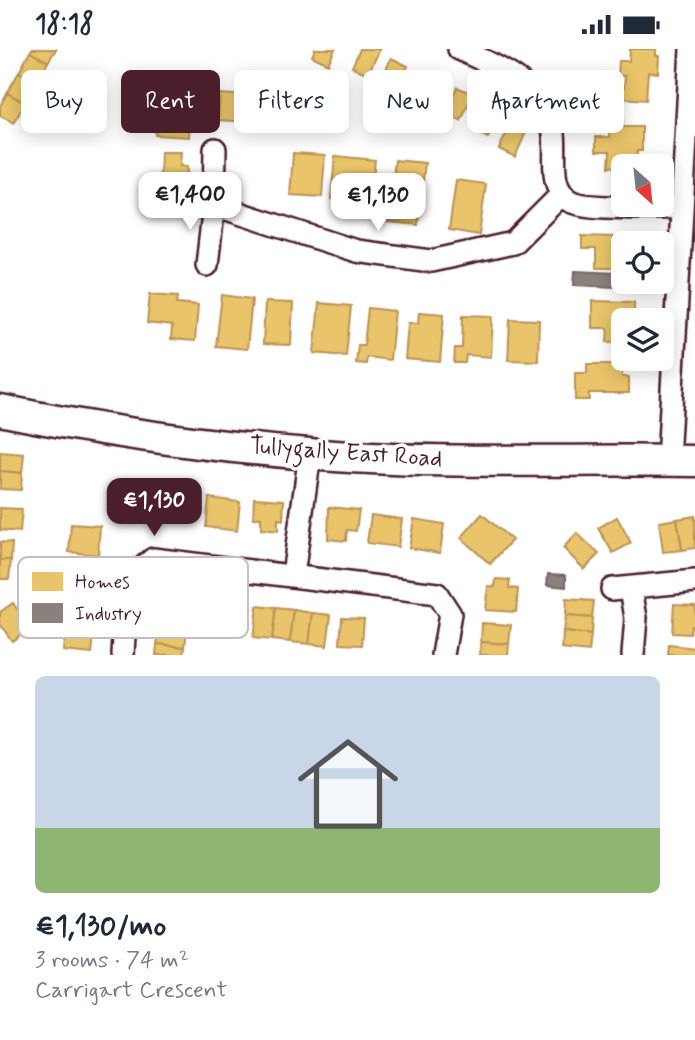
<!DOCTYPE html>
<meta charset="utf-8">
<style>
body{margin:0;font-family:Mynerve,sans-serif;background:#f6f6f7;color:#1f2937;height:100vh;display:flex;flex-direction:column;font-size:26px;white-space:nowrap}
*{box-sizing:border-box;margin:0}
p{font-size:23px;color:#747a83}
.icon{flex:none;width:38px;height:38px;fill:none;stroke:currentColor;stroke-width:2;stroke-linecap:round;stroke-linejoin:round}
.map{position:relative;height:606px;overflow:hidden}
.details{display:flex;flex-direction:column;background:#fff;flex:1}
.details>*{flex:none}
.guide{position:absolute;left:21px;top:21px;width:654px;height:63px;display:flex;gap:14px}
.needle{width:46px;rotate:153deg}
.fabs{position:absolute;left:611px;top:105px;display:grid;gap:14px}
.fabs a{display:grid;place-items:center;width:63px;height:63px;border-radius:10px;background:#fff;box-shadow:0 4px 18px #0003;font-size:35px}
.price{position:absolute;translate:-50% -60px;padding:0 16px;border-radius:14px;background:#fff;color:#222;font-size:23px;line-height:46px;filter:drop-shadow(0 2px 4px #0008)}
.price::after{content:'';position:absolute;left:50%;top:42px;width:21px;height:16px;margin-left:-10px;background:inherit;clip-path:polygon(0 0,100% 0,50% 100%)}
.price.selected{background:#4a1f2b;color:#fff}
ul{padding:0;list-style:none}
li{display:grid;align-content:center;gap:14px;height:371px;padding:0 35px}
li+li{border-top:2px solid #e0e1e3}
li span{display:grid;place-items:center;height:217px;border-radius:10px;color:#555}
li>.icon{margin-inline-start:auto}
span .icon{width:126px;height:126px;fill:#fffc;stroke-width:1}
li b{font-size:30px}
.pill{padding:0 24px;border-radius:10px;background:#fff;box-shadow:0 4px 18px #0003;font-size:24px;line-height:63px}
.pill.selected{background:#4a1f2b;color:#fff}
.status{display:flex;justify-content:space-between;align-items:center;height:49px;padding:0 35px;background:#fff;direction:ltr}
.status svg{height:19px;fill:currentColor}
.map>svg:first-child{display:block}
.homes{fill:#e9c46a;stroke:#b99257;stroke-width:2}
.industry{fill:#8a817c;stroke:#776464;stroke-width:2}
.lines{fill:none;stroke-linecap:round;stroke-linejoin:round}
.street-casing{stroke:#4a1f2b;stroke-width:26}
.secondary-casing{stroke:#4a1f2b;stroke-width:35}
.street{stroke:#fff;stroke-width:21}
.secondary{stroke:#fff;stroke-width:30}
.labels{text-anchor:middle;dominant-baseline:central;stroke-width:7;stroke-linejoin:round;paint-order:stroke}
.street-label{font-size:24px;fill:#4a1f2b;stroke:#fff}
.key{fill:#fff;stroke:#c9bcbf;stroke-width:2}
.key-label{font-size:19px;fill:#4a1f2b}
</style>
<div class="status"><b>18:18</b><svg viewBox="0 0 49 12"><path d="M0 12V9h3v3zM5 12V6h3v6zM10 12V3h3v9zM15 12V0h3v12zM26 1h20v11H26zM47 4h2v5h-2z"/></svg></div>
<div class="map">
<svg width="695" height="606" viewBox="0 0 695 606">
<rect width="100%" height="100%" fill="#fff"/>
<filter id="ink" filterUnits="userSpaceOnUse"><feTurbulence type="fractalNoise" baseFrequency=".0143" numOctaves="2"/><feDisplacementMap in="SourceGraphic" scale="14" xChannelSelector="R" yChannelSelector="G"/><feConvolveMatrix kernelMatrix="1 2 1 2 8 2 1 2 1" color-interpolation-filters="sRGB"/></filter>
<g filter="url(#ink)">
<!-- homes -->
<g class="homes">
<polygon points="32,0 56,0 48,13 30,3"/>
<polygon points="315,0 335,0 328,15 312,7"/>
<polygon points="360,0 380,0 368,25 352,18"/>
<polygon points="630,0 656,0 656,7 659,7 658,24 648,23 646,51 623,49 625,27 618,27 619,12 629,12"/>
<polygon points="30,3 48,13 37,33 19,23"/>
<polygon points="391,9 408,17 395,43 379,36"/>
<polygon points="19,23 37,33 25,54 7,44"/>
<polygon points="429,26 445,33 433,60 416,52"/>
<polygon points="159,27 187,28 185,65 190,65 189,88 155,86"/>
<polygon points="457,38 473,45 461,72 445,64"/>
<polygon points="7,44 25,54 14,74 0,67 0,57"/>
<polygon points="220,45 278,49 276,81 251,79 251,73 218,71"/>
<polygon points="484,55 501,63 488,89 472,82"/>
<polygon points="594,59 623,59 623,78 642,78 642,102 637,102 636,117 609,118 610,102 596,102 596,88 610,88 610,72 593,72"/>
<polygon points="511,74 527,81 515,108 499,100"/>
<polygon points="161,103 181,103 180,117 187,118 186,158 159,157"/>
<polygon points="293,104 325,106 322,148 290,146"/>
<polygon points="335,107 375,111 372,138 351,137 350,151 331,150"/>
<polygon points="395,111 425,114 418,176 388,173"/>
<polygon points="456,131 486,135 479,186 449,181"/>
<polygon points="582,187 613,188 613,199 623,199 623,219 596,219 596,200 582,200"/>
<polygon points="150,245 178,247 177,254 198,256 195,292 171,290 172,277 147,274"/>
<polygon points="222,246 252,250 247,300 216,297"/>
<polygon points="592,252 634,253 634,267 623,271 623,293 607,293 608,279 592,279"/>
<polygon points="265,253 293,254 291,296 263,295"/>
<polygon points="319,254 351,257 346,307 314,304"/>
<polygon points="368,259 395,262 390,311 367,308 366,315 356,314 358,296 364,296"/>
<polygon points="419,263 444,265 440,313 405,310 408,274 418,274"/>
<polygon points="463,266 493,267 491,308 466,306 465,314 454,314 455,299 462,299"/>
<polygon points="510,270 539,271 538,312 508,311"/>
<polygon points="587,315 622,315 622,328 629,328 629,344 589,344 589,351 575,351 575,324 587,324"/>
<polygon points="0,403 24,405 22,424 0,422"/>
<polygon points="0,422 22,424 21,441 0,440"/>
<polygon points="139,440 147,465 120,474 111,449"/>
<polygon points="167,444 197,449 192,474 163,470"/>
<polygon points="209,449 240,453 237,482 206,478"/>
<polygon points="254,449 284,451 283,471 278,470 278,482 261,480 261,469 253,469"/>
<polygon points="329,458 359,461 356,482 347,481 346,492 328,490"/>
<polygon points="0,459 22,460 20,483 0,481"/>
<polygon points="482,465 512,491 490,515 461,489"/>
<polygon points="371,466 402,470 398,498 367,494"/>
<polygon points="695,467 695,499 682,501 677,470"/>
<polygon points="617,468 631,494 613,504 598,479"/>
<polygon points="414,470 444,475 440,504 409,499"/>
<polygon points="677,470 682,501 663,503 659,473"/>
<polygon points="71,475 100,477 98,506 69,503"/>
<polygon points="577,484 599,505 584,520 563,499"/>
<polygon points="0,493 12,494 11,511 0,511"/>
<polygon points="0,511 11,511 9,530 0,530"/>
<polygon points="496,530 510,531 509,539 518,540 516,563 485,561 488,537 495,538"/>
<polygon points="566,550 594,552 592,569 565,567"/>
<polygon points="13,554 30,579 12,592 0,575 0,563"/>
<polygon points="674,555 695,556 695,577 691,576 690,585 672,584"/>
<polygon points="257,557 276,559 272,591 253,589"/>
<polygon points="276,559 294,561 290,593 272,591"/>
<polygon points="294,561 313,564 309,595 290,593"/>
<polygon points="313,564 331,566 327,597 309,595"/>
<polygon points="565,567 592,569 591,586 563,583"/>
<polygon points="342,568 364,569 362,596 340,595"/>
<polygon points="482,574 511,576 509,595 481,593"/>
<polygon points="160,578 187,581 185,598 157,595"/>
<polygon points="65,581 94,585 92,605 63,602"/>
<polygon points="563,583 591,586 589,603 562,600"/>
<polygon points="481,593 509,595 508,606 480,606"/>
<polygon points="157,595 185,598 184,606 156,606"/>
<polygon points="669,596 695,599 695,606 668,606"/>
</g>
<!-- industry -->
<g class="industry">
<polygon points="575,222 616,224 615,238 574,236"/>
<polygon points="548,525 566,526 566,538 547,536"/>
</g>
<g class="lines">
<!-- street casing -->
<g class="street-casing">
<g id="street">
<path d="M459,0c37,17 73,31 91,70 12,25 -6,63 18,81 16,11 90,7 113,8"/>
<polyline points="215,100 214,156 356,202 431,212 513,194 562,145"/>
<polyline points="207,216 214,156"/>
<polyline points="668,412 691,0"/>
<polyline points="293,526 310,405"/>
<polyline points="631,539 636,569 633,606"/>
<polyline points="612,540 695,532"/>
<polyline points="123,606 127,532 153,510 437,545 450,565 443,606"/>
</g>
</g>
<!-- secondary casing -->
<g class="secondary-casing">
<path id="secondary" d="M0,361c102,21 205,36 309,44 128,11 258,5 386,7"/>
</g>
<!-- street -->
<use href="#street" class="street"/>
<!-- secondary -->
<use href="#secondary" class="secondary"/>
</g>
</g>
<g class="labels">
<!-- street labels -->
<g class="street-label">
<text transform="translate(346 404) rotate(4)">Tullygally East Road</text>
</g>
</g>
<!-- legend -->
<rect x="18" y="508" width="230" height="81" rx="10" class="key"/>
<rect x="32" y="523" width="31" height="19" fill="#e9c46a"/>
<rect x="32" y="554" width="31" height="20" fill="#8a817c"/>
<g class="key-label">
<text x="75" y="539">Homes</text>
<text x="75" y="571">Industry</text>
</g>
</svg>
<div class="fabs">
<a><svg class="needle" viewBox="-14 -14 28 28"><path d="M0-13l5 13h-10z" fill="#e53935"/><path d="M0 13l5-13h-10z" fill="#747a83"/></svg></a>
<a><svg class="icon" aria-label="locate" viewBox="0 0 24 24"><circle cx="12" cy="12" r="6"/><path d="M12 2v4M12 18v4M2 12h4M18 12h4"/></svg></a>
<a><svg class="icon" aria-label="layers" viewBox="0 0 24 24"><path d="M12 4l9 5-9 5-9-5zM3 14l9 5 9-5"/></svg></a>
</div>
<b class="price" style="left:190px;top:183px">€1,400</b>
<b class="price" style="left:378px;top:184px">€1,130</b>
<b class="price selected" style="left:154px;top:489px">€1,130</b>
<div class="guide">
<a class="pill">Buy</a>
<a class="pill selected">Rent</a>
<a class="pill">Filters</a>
<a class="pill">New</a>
<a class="pill">Apartment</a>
</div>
</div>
<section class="details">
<ul>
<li><span style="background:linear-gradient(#c9d6e8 70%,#8fb573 0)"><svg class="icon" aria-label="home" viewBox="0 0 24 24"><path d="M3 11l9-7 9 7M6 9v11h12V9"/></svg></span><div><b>€1,130/mo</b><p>3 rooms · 74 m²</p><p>Carrigart Crescent</p></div></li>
</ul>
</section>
